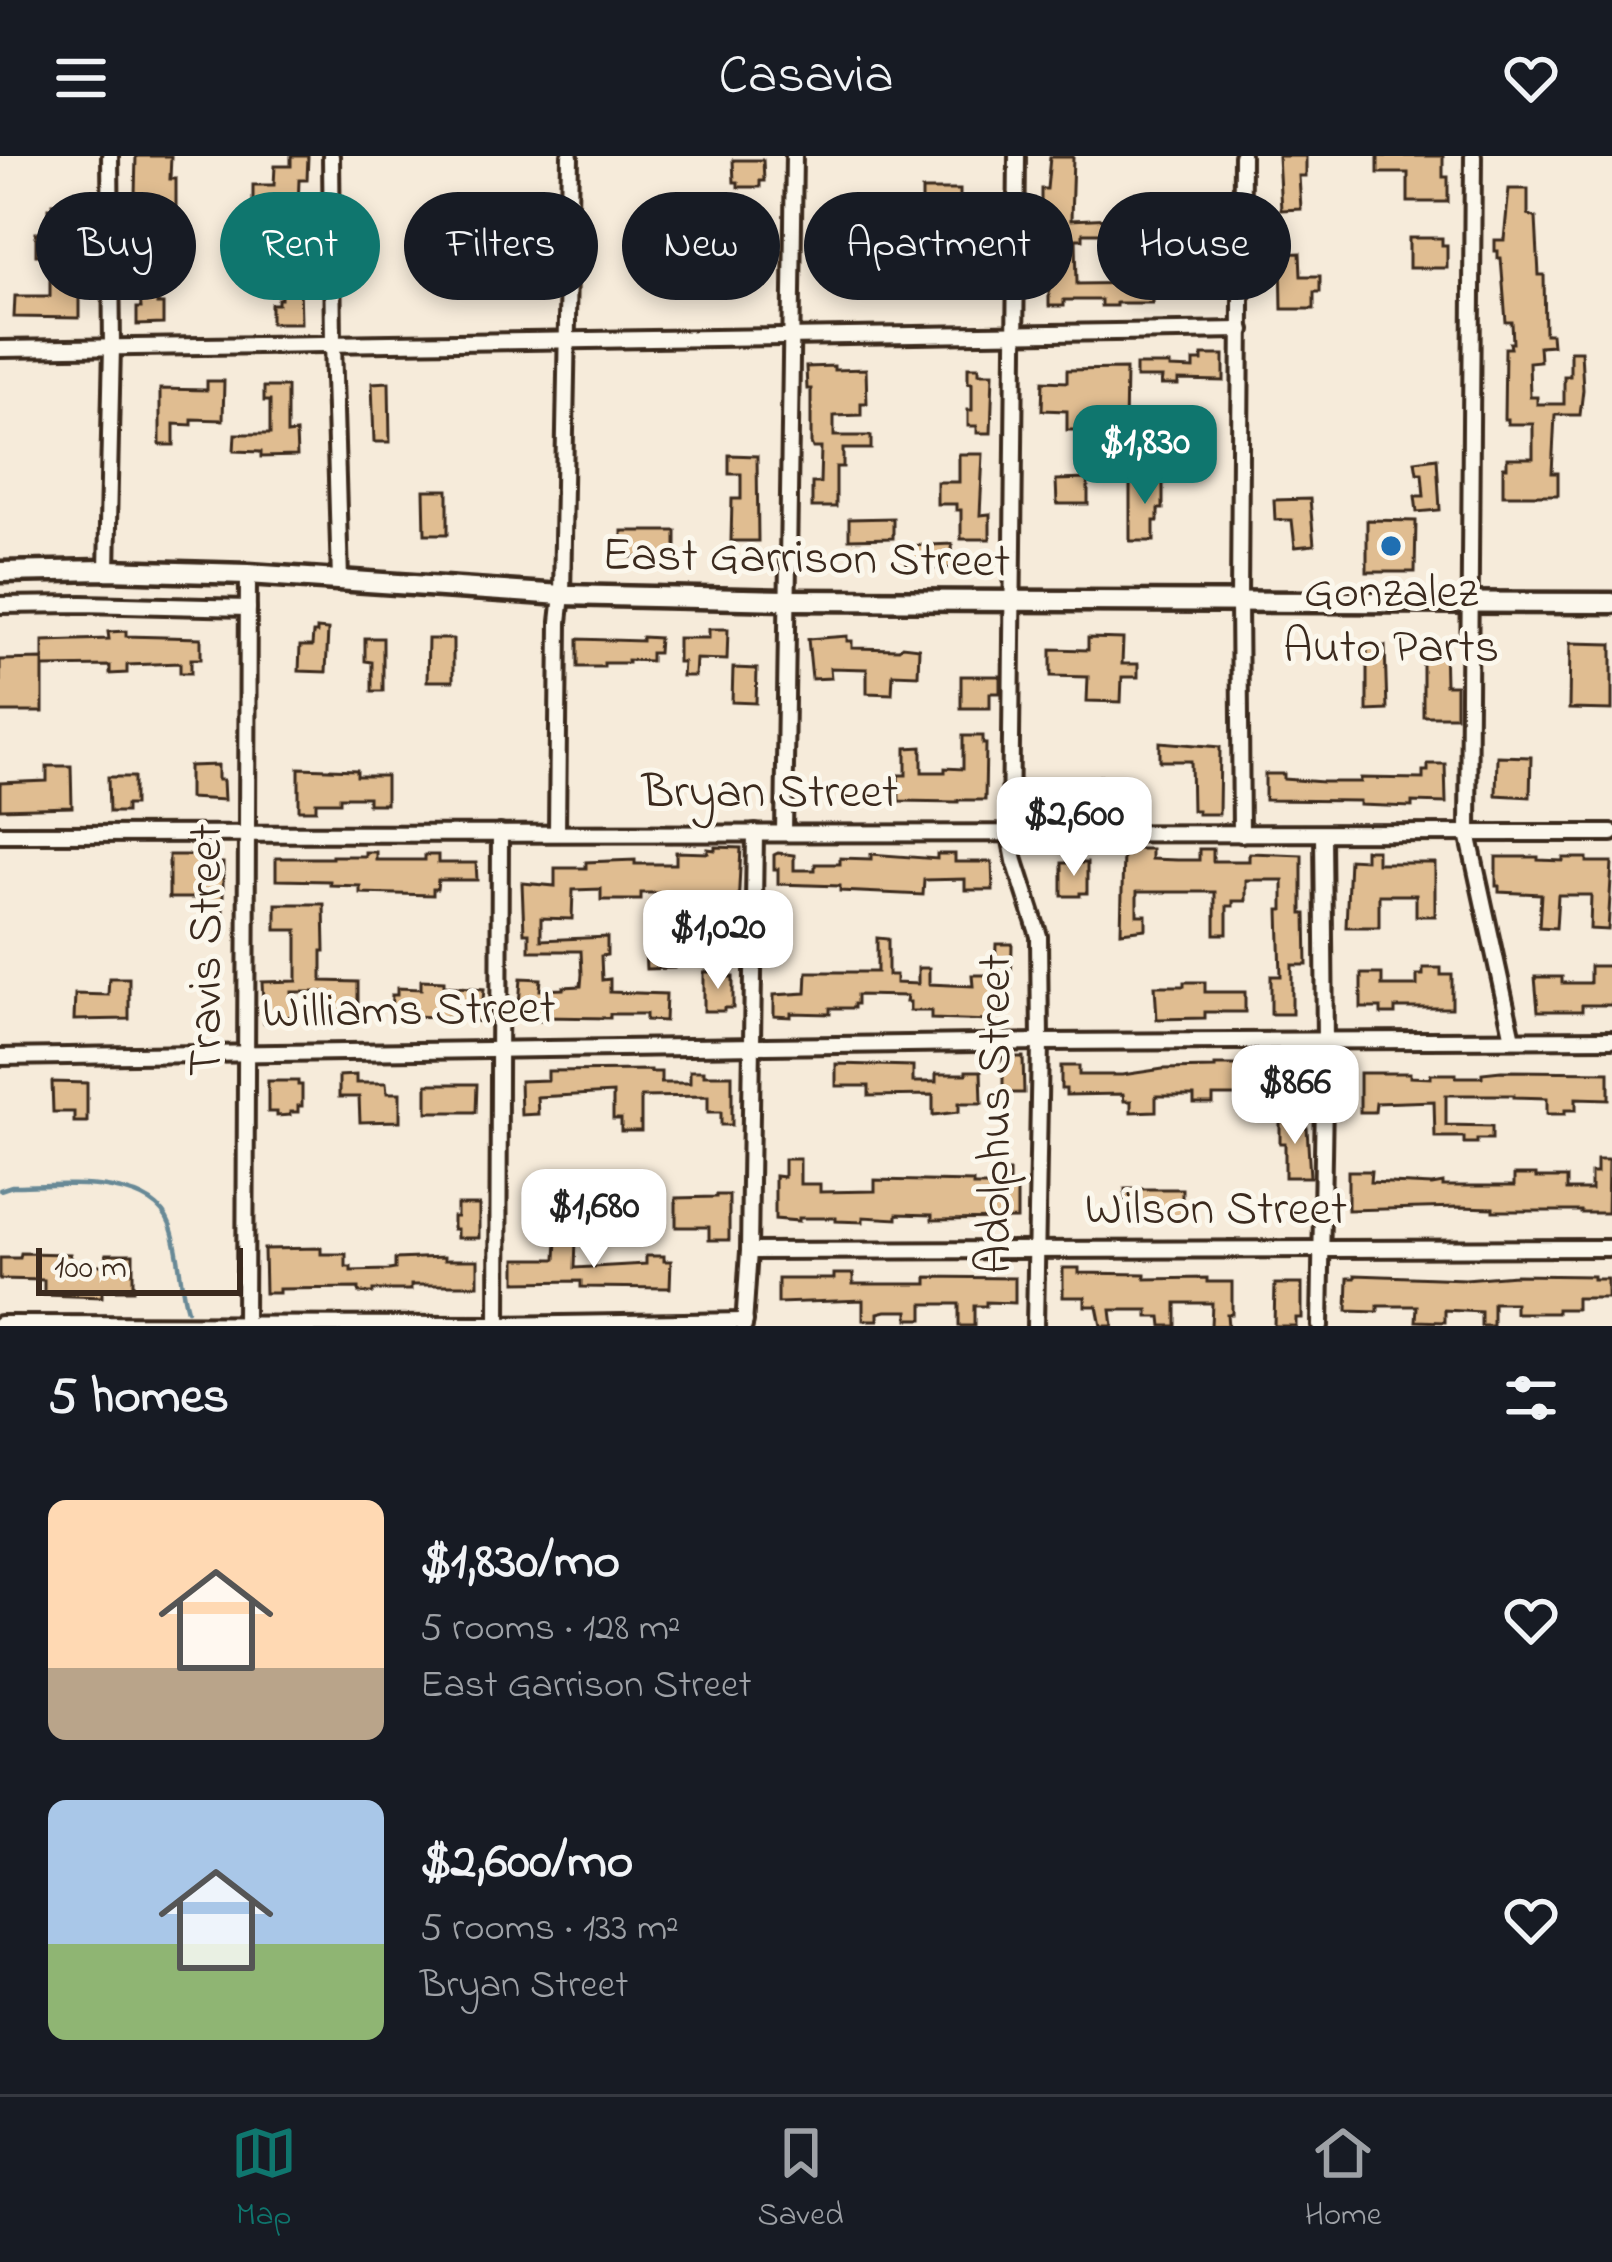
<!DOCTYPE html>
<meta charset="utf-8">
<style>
body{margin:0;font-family:"Indie Flower",sans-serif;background:#242831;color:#f1f3f6;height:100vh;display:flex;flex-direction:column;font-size:45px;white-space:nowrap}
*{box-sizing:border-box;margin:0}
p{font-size:39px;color:#9ea1a6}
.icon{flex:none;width:66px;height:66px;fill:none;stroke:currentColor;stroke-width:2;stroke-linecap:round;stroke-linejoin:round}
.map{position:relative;height:1170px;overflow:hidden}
.panel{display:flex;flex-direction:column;background:#171b24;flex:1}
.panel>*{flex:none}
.guide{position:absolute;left:36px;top:36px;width:1542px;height:108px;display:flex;gap:24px}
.scale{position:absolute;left:36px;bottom:30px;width:207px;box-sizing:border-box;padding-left:12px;border:6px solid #3b2a1e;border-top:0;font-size:33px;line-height:42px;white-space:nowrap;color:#3b2a1e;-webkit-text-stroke:9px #fbf7ec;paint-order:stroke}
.price{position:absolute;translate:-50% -102px;padding:0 27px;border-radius:24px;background:#fff;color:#222;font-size:39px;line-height:78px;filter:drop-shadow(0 3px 6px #0008)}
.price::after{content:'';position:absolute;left:50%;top:72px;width:36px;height:27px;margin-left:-18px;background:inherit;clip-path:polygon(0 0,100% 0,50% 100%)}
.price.current{background:#0f766e;color:#fff}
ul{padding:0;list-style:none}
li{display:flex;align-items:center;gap:36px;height:300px;padding:0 48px}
li span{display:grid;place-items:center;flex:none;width:336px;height:240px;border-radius:18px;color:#555}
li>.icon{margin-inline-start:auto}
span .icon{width:144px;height:144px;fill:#fffc;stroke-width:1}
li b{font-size:51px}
h2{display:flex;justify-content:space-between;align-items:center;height:144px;padding:0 48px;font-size:51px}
.pill{padding:0 42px;border-radius:54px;background:#171b24;box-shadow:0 6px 18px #0003;font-size:42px;line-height:108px}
.pill.current{background:#0f766e;color:#fff}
header{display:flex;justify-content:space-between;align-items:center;height:156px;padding:0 48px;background:#171b24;font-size:54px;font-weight:600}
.tabs{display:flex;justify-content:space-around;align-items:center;height:168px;border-top:3px solid #363941;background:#171b24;font-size:33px;color:#9ea1a6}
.tabs a{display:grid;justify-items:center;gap:6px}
.tabs .current{color:#0f766e}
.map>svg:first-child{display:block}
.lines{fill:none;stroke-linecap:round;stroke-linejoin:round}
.stream{stroke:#678996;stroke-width:4.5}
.building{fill:#e0bd91;stroke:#3b2a1e;stroke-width:3}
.minor-casing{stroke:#3b2a1e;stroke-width:22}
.major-casing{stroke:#3b2a1e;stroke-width:27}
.minor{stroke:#fbf7ec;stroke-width:14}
.major{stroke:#fbf7ec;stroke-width:18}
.poi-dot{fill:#1f6fb2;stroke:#fbf7ec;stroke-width:4.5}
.labels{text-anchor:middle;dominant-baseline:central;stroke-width:10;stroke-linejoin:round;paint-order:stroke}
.street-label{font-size:48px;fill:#3b2a1e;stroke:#fbf7ec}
.poi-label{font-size:48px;fill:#3b2a1e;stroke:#fbf7ec}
</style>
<header><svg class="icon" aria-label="menu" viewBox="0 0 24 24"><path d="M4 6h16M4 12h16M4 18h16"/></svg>Casavia<svg class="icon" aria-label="heart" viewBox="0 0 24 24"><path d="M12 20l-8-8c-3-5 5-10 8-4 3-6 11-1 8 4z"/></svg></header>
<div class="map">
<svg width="1612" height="1170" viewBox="0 0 1612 1170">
<rect width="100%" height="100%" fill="#f6ebda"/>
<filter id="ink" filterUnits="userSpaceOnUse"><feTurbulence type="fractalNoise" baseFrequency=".00833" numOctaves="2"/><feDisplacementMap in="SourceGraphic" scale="24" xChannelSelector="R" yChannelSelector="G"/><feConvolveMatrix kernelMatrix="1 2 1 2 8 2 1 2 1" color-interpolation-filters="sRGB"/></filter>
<g filter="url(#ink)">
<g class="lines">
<!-- stream -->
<path class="stream" d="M0,1034l12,-4c43,0 139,-12 158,39 10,24 9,58 17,85"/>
</g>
<!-- building -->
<g class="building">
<polygon points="136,0 171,0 170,23 176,23 176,70 167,70 168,98 156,99 157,148 163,148 163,168 137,169 137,152 141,152 136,81 142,81 142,38 135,39"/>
<polygon points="291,0 308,0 307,24 299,24 298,51 305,51 305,72 310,72 310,86 299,86 301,167 271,167 271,148 278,148 278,143 281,143 281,93 272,93 272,52 253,52 253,29 274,29 275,10 291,10"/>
<polygon points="1278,0 1306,0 1306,20 1299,20 1301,53 1281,54"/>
<polygon points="1378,0 1443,0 1443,21 1448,21 1448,46 1408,46 1408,17 1378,17"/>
<polygon points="1050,1 1073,1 1071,64 1134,61 1136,60 1137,40 1164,41 1161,91 1133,90 1133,77 1083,77 1083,83 1076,83 1077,128 1152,127 1152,147 1116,147 1116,150 1101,150 1101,144 1064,144 1064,150 1049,150 1049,121 1046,121 1047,53 1041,53 1041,33 1047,33"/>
<polygon points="733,4 763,4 764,25 760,25 760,31 738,31 738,26 734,26"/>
<polygon points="1509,33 1528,33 1528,58 1536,62 1539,119 1544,119 1545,178 1551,178 1552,189 1539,190 1540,205 1529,206 1530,241 1537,241 1537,248 1564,248 1564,220 1570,220 1570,195 1581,195 1583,234 1580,259 1555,259 1552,317 1558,317 1558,339 1503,339 1503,311 1507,311 1507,302 1533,302 1533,268 1508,268 1508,263 1504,263 1505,192 1511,192 1510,187 1513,187 1512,166 1506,166 1501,102 1498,102 1498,95 1495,95 1495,84 1504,84"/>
<polygon points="922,34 960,34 960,60 922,59"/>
<polygon points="53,47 78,47 79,50 79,162 14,161 15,140 50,140 50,99 36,99 36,77 48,77 48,52 53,52"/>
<polygon points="963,77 993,78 993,92 984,92 983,125 949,125 949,103 962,103"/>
<polygon points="1409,82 1442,82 1442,89 1447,89 1447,112 1409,112"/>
<polygon points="1300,97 1301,120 1320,120 1320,136 1314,136 1314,153 1282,153 1281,98"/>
<polygon points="1202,199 1224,199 1224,225 1178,224 1178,229 1161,229 1162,222 1136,222 1136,209 1170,209 1170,212 1194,213 1194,205 1202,205"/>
<polygon points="834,210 834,214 866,213 867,247 861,247 861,259 834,260 834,280 871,280 871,293 843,293 843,311 836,311 836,351 812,351 812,327 820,327 821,292 813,292 811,287 811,233 807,233 806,211"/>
<polygon points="968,211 979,211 979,217 993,217 991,277 977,277 977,270 968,270 968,254 972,254 972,227 968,227"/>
<polygon points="1126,213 1125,274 1067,274 1067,255 1042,254 1043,225 1067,226 1067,214"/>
<polygon points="207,225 224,225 223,264 192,263 192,269 174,268 174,289 160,289 160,233 207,234"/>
<polygon points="389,226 390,286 374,286 372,227"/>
<polygon points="264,231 287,231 287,278 296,277 297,300 261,301 261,296 234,295 235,278 270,278 270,245 264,245"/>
<polygon points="959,298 983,298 980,359 990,358 990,383 961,383 961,354 956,354 956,348 937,348 937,326 959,326"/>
<polygon points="729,299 757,300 758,385 731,385 732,343 741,343 741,318 729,318"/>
<polygon points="1437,302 1440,354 1417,356 1415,340 1424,340 1422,317 1417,317 1415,305"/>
<polygon points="1130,322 1163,322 1163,353 1158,353 1158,365 1154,365 1154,385 1130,385"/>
<polygon points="1088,323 1088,348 1057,348 1056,324"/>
<polygon points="424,334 448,334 448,378 425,378"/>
<polygon points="1310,343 1314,389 1295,391 1292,364 1275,364 1274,344"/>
<polygon points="893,362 893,382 849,383 849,363"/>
<polygon points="1367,364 1416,365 1415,416 1367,416"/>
<rect x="622" y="375" width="54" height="26"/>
<polygon points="952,388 953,412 907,414 906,390"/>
<polygon points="317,473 328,474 326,516 299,515 300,490 312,490 313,477 317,477"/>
<polygon points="709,473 728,473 727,504 696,503 695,520 682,520 683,506 678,506 678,482 709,482"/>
<polygon points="126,475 126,480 201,482 201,503 191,503 191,517 180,517 180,507 127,509 127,517 110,518 110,510 43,511 43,485 109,483 108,476"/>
<polygon points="847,480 847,485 852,485 852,492 899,493 902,490 919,492 918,519 893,518 892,538 867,537 867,513 830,512 831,522 812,523 808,483"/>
<polygon points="642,481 659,482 658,497 651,497 651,505 628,504 628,507 604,507 604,511 578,511 578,483 642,485"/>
<polygon points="365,482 383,482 383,535 372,535 372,506 365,505"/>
<polygon points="1088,482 1123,483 1122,508 1138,508 1138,521 1122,521 1121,546 1087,545 1088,521 1051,520 1051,493 1088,494"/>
<polygon points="428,483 453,483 453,525 427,525"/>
<polygon points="1444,487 1445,529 1456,529 1456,560 1423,560 1423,488"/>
<polygon points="1570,487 1612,488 1612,554 1569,553"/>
<polygon points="1367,490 1385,490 1387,554 1367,555"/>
<polygon points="43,503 43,556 0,556 0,504"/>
<polygon points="733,512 757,513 756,547 732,546"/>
<polygon points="961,520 1000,520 1000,537 990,537 990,552 961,552"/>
<polygon points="963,580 983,580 983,588 986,588 985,644 958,644 958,646 899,645 898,619 906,619 906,592 922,591 922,616 945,616 945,612 963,613"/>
<polygon points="1160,586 1220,591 1219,658 1198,658 1198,654 1192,654 1191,605 1160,605"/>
<polygon points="1497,600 1531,601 1530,641 1496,639"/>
<polygon points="1428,608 1445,608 1446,647 1412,646 1412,651 1360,649 1360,645 1265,644 1265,618 1284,618 1284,623 1323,626 1361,626 1361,622 1423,623 1423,615 1428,615"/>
<polygon points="218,609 218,624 223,624 224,644 189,642 189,610"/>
<polygon points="47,610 71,610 72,651 0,653 0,627 47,625"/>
<polygon points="299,612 357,614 357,620 386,620 386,648 368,648 368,641 340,641 340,646 316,646 316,654 299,654"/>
<polygon points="1100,620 1120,620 1120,658 1100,657"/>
<polygon points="108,621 134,621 134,649 126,649 126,656 109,656"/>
<polygon points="715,691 741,692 737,771 696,771 694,773 692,800 673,799 674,812 646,813 645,794 660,794 661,770 675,771 675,737 641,737 641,744 601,744 601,733 573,734 572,763 541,762 541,784 607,781 607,799 601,800 602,824 610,823 610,836 666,838 665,865 646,864 646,858 610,858 610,862 543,861 543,865 518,864 521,822 541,823 540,834 563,833 563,831 581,830 582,818 581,795 529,795 529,777 524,777 522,727 555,730 555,712 586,712 586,706 635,704 635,708 676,708 676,696 708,697 708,693 715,694"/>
<polygon points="1130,693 1151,693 1151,703 1177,704 1199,704 1199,693 1213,693 1213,705 1249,705 1249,697 1302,699 1302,758 1306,758 1307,809 1292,809 1292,858 1271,858 1271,820 1281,820 1279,754 1283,754 1283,724 1246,724 1246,745 1233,745 1233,750 1227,750 1227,778 1215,778 1215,736 1137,736 1137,759 1146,759 1146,773 1121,776 1123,697 1130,697"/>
<polygon points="1365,694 1377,694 1377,707 1435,707 1435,760 1416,760 1416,739 1379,739 1379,771 1346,771 1349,703 1365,704"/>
<polygon points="365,696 376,696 376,704 425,704 425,699 438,699 438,707 476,707 477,724 438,724 437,733 433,733 433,739 360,737 360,730 330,729 330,725 276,724 276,702 332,702 332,700 365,700"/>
<polygon points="778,697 794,699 794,714 815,714 815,708 840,708 840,702 871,703 871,698 937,703 937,698 955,698 955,706 992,706 993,734 965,734 965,723 924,724 923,739 840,735 840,730 778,728 778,713 774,713 774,699"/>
<polygon points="169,699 199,699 199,707 223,707 223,757 203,757 203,742 169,742"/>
<polygon points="1496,701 1538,701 1538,704 1563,705 1563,702 1587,702 1587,706 1612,706 1608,774 1590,773 1591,739 1558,739 1556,772 1539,771 1541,738 1499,736 1499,730 1496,730"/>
<polygon points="1062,707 1087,707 1087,737 1080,737 1080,740 1062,740"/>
<polygon points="276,748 324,748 325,795 322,795 322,825 358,826 358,852 350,852 350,857 328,857 328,836 291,836 292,859 286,862 286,866 264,867 262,826 297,825 297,774 276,774"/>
<polygon points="877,782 888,783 888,819 896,819 896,827 918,828 918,812 929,812 929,828 973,830 972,819 995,819 996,788 1012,788 1011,835 1005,835 1005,849 992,849 992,865 931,863 931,855 910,855 910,846 906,846 907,840 857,839 857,848 854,848 854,852 830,852 830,858 791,857 791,861 774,860 774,839 806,837 807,816 877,816"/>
<polygon points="1590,810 1612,810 1612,849 1582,849 1582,855 1538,855 1535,821 1562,821 1562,827 1590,827"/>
<polygon points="1423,812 1441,812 1441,819 1452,819 1452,852 1395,852 1395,858 1381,858 1381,852 1361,852 1361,818 1382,818 1382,830 1417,830 1417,819 1423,819"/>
<polygon points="704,816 717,816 717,821 733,821 733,852 724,852 724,855 704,855"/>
<polygon points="109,822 129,822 129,863 74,864 75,838 108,839"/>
<polygon points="421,824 444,825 444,830 484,833 481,866 459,862 391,859 392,839 397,839 397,832 421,833"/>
<polygon points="1184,826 1205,826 1205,836 1245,836 1245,856 1205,856 1205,862 1157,863 1155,830 1184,830"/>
<polygon points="1003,901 1023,901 1024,937 1003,937"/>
<polygon points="836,908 913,910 913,926 936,926 936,918 966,918 966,915 981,915 982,947 959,947 959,956 933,959 933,939 869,940 869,930 836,930"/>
<polygon points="1215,909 1262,909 1262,950 1249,951 1248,940 1213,940 1213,948 1194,948 1194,940 1156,940 1156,955 1131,956 1131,945 1124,945 1123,938 1066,939 1066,933 1061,933 1061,910 1079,910 1079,919 1122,919 1163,913 1215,912"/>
<polygon points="651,914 651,916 661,916 661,927 690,927 690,915 704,915 704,919 732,919 732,969 721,969 721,956 708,956 708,940 641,941 641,975 621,975 621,963 613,963 613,937 537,941 538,958 521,959 520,925 548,924 548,915"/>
<polygon points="1501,915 1609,916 1609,943 1576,942 1576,954 1565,954 1565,958 1547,958 1547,942 1514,941 1514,939 1446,939 1446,969 1492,970 1492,983 1477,983 1477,987 1464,987 1464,981 1435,981 1434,945 1376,947 1375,956 1360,956 1360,917 1410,917 1410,921 1431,922 1431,918 1456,918 1456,921 1482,921 1482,917"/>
<polygon points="356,919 356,927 386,927 387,937 400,937 400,965 360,966 359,941 339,941 339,920"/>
<polygon points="268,925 298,925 298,929 302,929 302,950 298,950 298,956 290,956 290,959 277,960 277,956 268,956"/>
<polygon points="52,926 87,927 87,966 74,966 74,956 53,956"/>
<polygon points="427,928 477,928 476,956 427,956"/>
<polygon points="1280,958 1292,958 1292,962 1301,962 1301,972 1307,972 1310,1021 1285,1021 1285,987 1280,987"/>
<polygon points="784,1003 800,1003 800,1028 820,1028 820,1036 875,1035 875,1024 973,1026 973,1030 994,1030 994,1016 1009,1016 1009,1031 1017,1031 1017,1063 932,1064 932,1059 897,1058 897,1063 863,1061 863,1066 836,1065 836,1062 799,1062 799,1065 775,1063 775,1020 784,1021"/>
<polygon points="1597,1004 1608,1004 1607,1057 1581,1057 1581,1055 1493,1055 1493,1052 1459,1051 1348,1054 1348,1015 1371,1015 1370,1026 1432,1029 1443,1027 1443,1030 1514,1030 1514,1019 1536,1019 1536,1022 1567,1022 1567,1034 1591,1034 1591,1017 1597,1017"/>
<polygon points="1125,1033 1182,1033 1182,1061 1125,1065"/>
<polygon points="716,1039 729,1039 729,1084 709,1084 709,1071 676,1071 676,1042 716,1041"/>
<polygon points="457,1049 479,1049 479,1082 457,1082 457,1073 453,1073 453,1061 457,1061"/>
<polygon points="557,1083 576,1083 575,1112 646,1108 646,1100 664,1100 664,1105 671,1105 670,1132 581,1131 581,1125 516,1126 516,1103 556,1103"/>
<polygon points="321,1092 321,1098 346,1098 346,1111 351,1111 351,1115 389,1114 395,1113 395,1103 444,1101 444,1104 478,1104 478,1129 411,1129 411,1134 373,1134 373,1137 359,1137 359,1132 279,1133 279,1137 265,1137 264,1093"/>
<polygon points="21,1097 70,1098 70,1109 106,1109 106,1098 133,1098 133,1134 102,1134 102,1141 44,1139 44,1124 0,1123 0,1102 20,1102"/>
<polygon points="1063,1112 1079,1112 1079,1117 1145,1118 1145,1123 1207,1122 1207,1126 1232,1126 1232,1158 1227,1158 1228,1170 1211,1170 1212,1147 1176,1147 1176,1170 1162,1170 1161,1161 1148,1161 1148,1154 1111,1154 1113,1170 1101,1170 1097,1150 1085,1150 1085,1141 1063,1141"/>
<polygon points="834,1118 853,1118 853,1128 927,1128 927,1121 1015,1122 1015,1147 986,1146 986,1150 974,1150 974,1170 959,1170 959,1148 923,1148 923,1163 908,1163 908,1155 886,1155 878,1157 878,1164 863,1164 863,1144 778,1147 778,1123 834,1123"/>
<polygon points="1355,1119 1465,1123 1515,1119 1593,1120 1593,1123 1607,1123 1607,1142 1576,1142 1576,1153 1557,1153 1557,1157 1515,1157 1515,1147 1493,1147 1493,1170 1481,1170 1481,1156 1445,1154 1445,1166 1416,1165 1417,1150 1378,1150 1378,1156 1347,1155 1348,1122 1355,1122"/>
<polygon points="1275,1128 1302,1128 1302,1162 1296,1162 1296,1170 1274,1170"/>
</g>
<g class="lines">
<!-- minor casing -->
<g class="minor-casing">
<g id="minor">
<polyline points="331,0 333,187 340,424"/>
<polyline points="1017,0 1010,679 1015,705 1039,780 1040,886 1035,1170"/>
<polyline points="1473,0 1468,677 1513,883"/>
<polyline points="0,193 1242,174"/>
<polyline points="107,414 112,190 110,0"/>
<polyline points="0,449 82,448 248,452"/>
<polyline points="557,677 559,466 562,439 570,0"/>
<polyline points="784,677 794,0"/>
<polyline points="0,678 1612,677"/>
<polyline points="1241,678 1239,446 1242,0"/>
<polyline points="0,901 1040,886 1612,883"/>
<polyline points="749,1095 1612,1092"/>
<polyline points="0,1168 498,1169 745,1165"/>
<polyline points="245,1170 248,418"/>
<polyline points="498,1170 500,677"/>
<polyline points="744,1170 749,1095 755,677"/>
<polyline points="1320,1170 1325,886 1323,678"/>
</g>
</g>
<!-- major casing -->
<g class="major-casing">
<polyline id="major" points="0,416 107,414 248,418 562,439 786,444 1612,447"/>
</g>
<!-- minor -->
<use href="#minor" class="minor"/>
<!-- major -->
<use href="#major" class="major"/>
</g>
</g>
<!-- markers -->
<circle class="poi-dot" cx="1391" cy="390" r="12"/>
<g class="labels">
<!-- street labels -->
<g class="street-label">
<text transform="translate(806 404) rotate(1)">East Garrison Street</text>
<text x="770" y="638">Bryan Street</text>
<text transform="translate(208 794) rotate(-90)">Travis Street</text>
<text transform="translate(409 856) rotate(-1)">Williams Street</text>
<text transform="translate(997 958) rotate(-90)">Adolphus Street</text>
<text x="1216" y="1055">Wilson Street</text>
</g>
<!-- poi labels -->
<g class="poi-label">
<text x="1391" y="438">Gonzalez<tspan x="1391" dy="55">Auto Parts</tspan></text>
</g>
</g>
</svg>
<div class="scale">100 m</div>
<b class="price current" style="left:1145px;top:351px">$1,830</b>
<b class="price" style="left:1074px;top:723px">$2,600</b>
<b class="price" style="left:718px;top:836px">$1,020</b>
<b class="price" style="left:1295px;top:991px">$866</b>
<b class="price" style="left:594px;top:1115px">$1,680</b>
<div class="guide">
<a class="pill">Buy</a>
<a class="pill current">Rent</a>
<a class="pill">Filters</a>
<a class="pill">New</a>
<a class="pill">Apartment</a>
<a class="pill">House</a>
</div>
</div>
<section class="panel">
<h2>5 homes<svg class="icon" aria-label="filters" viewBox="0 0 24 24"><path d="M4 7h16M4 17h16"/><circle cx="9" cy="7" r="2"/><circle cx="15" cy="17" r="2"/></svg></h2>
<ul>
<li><span style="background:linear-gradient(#ffd9b3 70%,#b9a48a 0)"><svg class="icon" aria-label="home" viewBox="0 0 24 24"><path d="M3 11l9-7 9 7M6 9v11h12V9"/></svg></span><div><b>$1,830/mo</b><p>5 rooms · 128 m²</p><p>East Garrison Street</p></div><svg class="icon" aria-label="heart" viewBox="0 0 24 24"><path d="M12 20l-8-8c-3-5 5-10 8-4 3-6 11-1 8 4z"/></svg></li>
<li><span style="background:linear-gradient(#a9c7e8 60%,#8fb573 0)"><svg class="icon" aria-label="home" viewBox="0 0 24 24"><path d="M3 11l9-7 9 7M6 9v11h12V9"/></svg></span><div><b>$2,600/mo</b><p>5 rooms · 133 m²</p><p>Bryan Street</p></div><svg class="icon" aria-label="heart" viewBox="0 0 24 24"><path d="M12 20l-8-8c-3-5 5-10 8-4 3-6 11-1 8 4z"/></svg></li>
</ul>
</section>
<nav class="tabs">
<a class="current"><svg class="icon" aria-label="map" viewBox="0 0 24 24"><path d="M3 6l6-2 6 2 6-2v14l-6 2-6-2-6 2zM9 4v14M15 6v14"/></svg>Map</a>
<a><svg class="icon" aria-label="saved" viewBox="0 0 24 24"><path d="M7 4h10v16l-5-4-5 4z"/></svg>Saved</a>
<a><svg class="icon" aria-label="home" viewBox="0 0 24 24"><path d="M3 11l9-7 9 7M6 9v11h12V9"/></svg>Home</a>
</nav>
